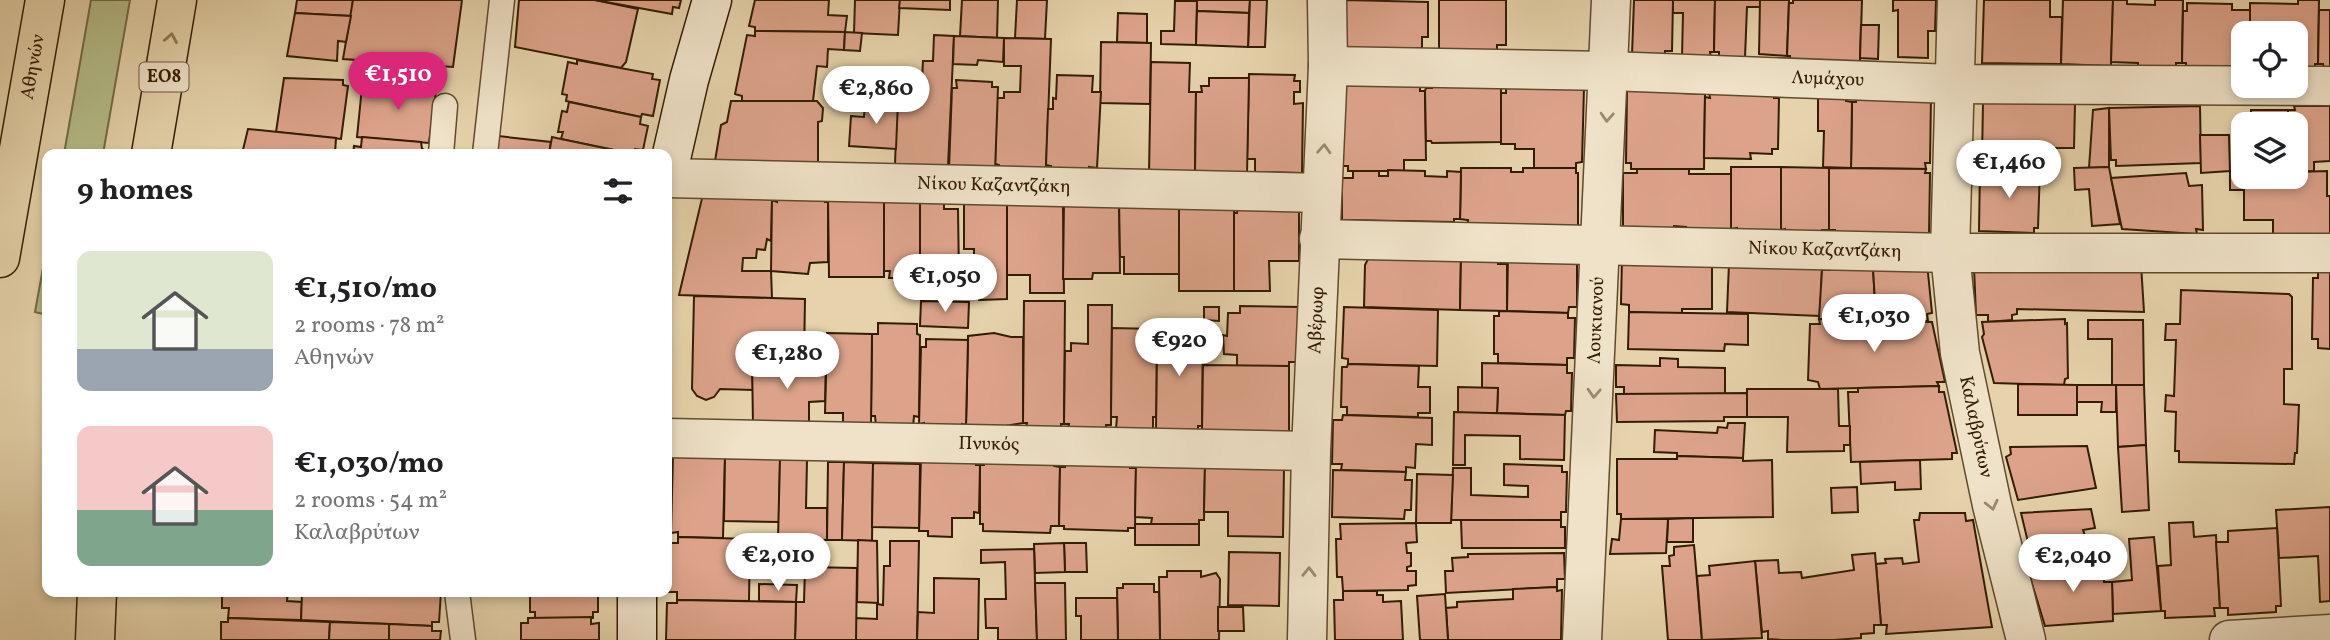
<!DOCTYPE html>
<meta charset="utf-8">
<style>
body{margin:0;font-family:Vollkorn,serif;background:#f6f6f6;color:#202124;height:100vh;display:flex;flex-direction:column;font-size:26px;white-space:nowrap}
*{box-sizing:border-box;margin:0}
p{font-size:23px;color:#757577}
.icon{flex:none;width:38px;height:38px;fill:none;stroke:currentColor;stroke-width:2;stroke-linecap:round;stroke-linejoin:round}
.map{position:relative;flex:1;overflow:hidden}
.panel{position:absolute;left:42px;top:149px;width:630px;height:448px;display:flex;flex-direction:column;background:#fff;border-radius:14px;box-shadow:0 4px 10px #0003}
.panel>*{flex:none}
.fabs{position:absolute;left:2231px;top:21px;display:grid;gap:14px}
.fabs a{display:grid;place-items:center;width:77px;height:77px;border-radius:14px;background:#fff;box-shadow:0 4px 10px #0003;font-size:35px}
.price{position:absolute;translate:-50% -60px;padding:0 16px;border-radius:24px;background:#fff;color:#222;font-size:23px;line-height:46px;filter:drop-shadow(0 2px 4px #0008)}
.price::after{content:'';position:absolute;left:50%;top:42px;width:21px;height:16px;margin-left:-10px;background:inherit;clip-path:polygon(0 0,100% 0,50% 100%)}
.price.selected{background:#db2777;color:#fff}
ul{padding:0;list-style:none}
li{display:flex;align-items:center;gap:21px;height:175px;padding:0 35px}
li span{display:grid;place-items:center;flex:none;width:196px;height:140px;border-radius:14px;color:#555}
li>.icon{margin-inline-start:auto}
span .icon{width:84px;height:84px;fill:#fffc;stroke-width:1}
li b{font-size:30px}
h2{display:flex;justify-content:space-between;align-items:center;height:84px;padding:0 35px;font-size:30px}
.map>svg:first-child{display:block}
.green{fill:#b4bc89;stroke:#746c46;stroke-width:2}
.building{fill:#dca38a;stroke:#341c03;stroke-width:2}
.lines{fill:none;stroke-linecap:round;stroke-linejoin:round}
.lane-casing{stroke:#604a2d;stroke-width:27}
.street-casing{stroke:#604a2d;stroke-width:41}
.secondary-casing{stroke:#341c03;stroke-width:41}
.highway-casing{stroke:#341c03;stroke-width:41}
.lane{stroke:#efe2c8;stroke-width:24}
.street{stroke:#efe2c8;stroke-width:38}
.secondary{stroke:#efe2c8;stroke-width:38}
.highway{stroke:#e6d3ab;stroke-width:38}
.oneway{stroke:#8d7857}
.oneway2{stroke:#9b896f}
.labels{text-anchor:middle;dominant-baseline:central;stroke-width:5;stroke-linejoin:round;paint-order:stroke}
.shield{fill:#efe2c8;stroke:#6c573e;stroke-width:2}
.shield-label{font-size:18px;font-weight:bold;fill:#341c03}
.street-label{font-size:19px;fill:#341c03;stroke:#efe2c8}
</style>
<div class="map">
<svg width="2330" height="640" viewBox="0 0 2330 640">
<rect width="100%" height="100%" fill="#e6d3ab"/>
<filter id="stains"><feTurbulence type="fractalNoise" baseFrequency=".00286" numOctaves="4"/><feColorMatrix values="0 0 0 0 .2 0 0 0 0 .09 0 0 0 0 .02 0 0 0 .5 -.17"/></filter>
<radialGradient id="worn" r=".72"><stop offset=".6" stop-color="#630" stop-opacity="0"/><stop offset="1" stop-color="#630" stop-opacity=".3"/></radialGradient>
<!-- green -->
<g class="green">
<polygon points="91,0 130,0 103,154 64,154"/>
<polygon points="47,246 47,315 35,312"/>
</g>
<!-- building -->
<g class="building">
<polygon points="297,0 353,0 351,16 295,13"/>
<polygon points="353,0 462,0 453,67 343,59"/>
<polygon points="519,0 595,0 638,9 626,62 621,68 515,47"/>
<polygon points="595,0 681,0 679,8 673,7 672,14"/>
<polygon points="755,0 829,0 828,15 847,16 845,32 755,31 755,27 749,26"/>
<polygon points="855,0 900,0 898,35 854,33"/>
<polygon points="900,0 950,0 950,10 899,8"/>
<polygon points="962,0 998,0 997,38 960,36"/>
<polygon points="1017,0 1047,0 1045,39 1015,38"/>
<polygon points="1197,0 1250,0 1249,13 1197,11"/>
<polygon points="1250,0 1267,0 1265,47 1248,47"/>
<polygon points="1345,0 1428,2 1428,37 1422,37 1422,48 1345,48"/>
<polygon points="1439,0 1506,0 1506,45 1497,45 1497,55 1439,55"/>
<polygon points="1634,0 1673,0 1672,51 1665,51 1665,56 1632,55"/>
<polygon points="1673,0 1715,0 1714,52 1710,52 1711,58 1682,57 1683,13 1673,13"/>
<polygon points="1715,0 1760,0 1760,7 1747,7 1745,58 1719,57 1719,52 1714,52"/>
<polygon points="1760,0 1789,0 1787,56 1759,54"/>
<polygon points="1793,0 1862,0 1860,63 1790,61 1790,56 1787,56 1789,3 1793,3"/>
<polygon points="1893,0 1936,0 1935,31 1928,31 1928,58 1898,57 1898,10 1893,11"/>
<polygon points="1984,0 2050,0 2050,17 2062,17 2061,64 1982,63"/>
<polygon points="2063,0 2113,0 2111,66 2061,64"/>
<polygon points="2113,0 2127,0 2127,4 2155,5 2155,0 2183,0 2182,63 2176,63 2176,68 2138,67 2138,63 2111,62"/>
<polygon points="2298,0 2319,0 2318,64 2315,64 2315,70 2296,70 2296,33 2250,33 2250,3 2298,4"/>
<polygon points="1175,1 1197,1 1196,45 1161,44 1161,31 1174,31"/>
<polygon points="2187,3 2232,4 2232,10 2250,10 2250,33 2244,33 2244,68 2186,67 2186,63 2182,63 2183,11 2187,11"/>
<polygon points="2319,10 2330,10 2330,69 2324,69 2323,64 2318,64"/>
<polygon points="1197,11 1249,13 1248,47 1196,45"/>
<polygon points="295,13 351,16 346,42 338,41 337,61 287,56"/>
<polygon points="1118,13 1147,14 1147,43 1117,42"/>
<polygon points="1861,25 1879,25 1878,59 1860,58"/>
<polygon points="755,31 845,32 844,50 828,49 827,67 817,66 813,101 742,101 742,96 735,94 747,35 755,36"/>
<polygon points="845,32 862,33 860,51 844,50"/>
<polygon points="934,35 954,36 948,166 895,164 898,80 922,81 923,61 933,61"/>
<polygon points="954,36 1004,38 1003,62 978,60 977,65 953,64"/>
<polygon points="1004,38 1051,39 1046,171 999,168 999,165 995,164 997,98 1004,98 1004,92 1020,92 1021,66 1004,66"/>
<polygon points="1101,42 1151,43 1150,104 1100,103"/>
<polygon points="577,60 653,74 652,79 660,80 653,116 642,114 641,117 566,101 567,95 562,94 568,62 577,64"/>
<polygon points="1151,62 1190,63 1189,92 1196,92 1195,173 1149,173"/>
<polygon points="1249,74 1295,75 1294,81 1300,81 1300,92 1294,92 1294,104 1303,103 1302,173 1255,172 1255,159 1247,159"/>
<polygon points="1057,75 1093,76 1092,92 1101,92 1097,168 1089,167 1089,171 1051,170 1051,166 1046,165 1048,109 1053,109 1053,98 1056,99"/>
<polygon points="284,78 343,80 343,85 348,86 341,139 276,132"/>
<polygon points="1209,78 1249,78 1247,175 1195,173 1196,92 1202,92 1201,86 1209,86"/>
<polygon points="956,80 992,82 992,87 998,87 995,172 949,169 952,88 957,88"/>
<polygon points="398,81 437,84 429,143 357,137 362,87 398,89"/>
<polygon points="1343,83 1420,84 1420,91 1425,91 1426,160 1404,160 1404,171 1348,171 1348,166 1342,166"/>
<polygon points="1432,84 1501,88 1501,142 1432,143 1431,141 1426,141 1425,91 1426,88 1432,88"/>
<polygon points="1506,87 1584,87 1582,162 1576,163 1576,168 1534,168 1534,149 1515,149 1515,144 1501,144 1501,93 1506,93"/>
<polygon points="1627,90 1683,90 1683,93 1705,94 1704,169 1631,169 1631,163 1626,163"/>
<polygon points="1709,90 1774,91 1774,98 1779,98 1778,149 1772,149 1772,154 1750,153 1751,159 1704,158 1705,97 1710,98"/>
<polygon points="1857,94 1931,96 1930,163 1925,163 1926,169 1851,168 1852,102 1856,102"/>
<polygon points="1818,95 1846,95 1846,101 1852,102 1851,168 1823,167 1824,131 1818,131"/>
<polygon points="865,100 898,101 896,149 849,146 851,116 864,117"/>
<polygon points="731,101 817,101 823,108 822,121 818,122 818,164 714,167 721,125 727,122"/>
<polygon points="569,102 641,117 640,124 648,126 643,150 635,149 633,154 561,139 563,132 558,132 562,111 567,112"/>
<polygon points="1983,102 2075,104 2074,148 2047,148 2046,165 2040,164 2040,168 1986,167 1986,159 1982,159"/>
<polygon points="2200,106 2201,163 2116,166 2116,160 2111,160 2109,108"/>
<polygon points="2294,106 2330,106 2330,161 2314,162 2314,171 2296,172 2296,124 2288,124 2288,110 2295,110"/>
<polygon points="2109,108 2109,167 2089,168 2093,110"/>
<rect x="2251" y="110" width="37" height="14"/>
<polygon points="248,129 336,138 335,154 341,154 242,154"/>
<polygon points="2200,135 2229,135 2230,171 2201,173"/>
<polygon points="498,136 551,142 549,154 495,154"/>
<polygon points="362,137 421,142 422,149 427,151 427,154 353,154 354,146 361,147"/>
<polygon points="552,137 561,139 633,154 549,154"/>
<polygon points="1731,167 1781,167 1781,235 1737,234 1737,228 1731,229"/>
<polygon points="1781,167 1829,168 1829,230 1822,230 1822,235 1785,235 1785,229 1781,230"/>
<polygon points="1980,167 2040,168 2038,228 2034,228 2034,233 1979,231"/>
<polygon points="2109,167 2120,224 2092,226 2089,189 2075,190 2074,168"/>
<polygon points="1461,168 1511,168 1511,172 1523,172 1523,168 1576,168 1576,173 1578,173 1578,228 1467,228 1468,220 1460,219"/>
<polygon points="1829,168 1926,169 1925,173 1930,173 1929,236 1835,235 1835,230 1829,230"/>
<polygon points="1637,169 1689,169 1689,174 1731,174 1731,233 1686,233 1686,227 1674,226 1674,232 1623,231 1623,173 1637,173"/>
<polygon points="1388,170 1425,171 1425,176 1447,177 1447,171 1461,172 1460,219 1454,219 1454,222 1342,220 1342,178 1353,178 1353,171 1379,171 1379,176 1388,176"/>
<polygon points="2230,171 2244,171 2244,177 2296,177 2296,172 2327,171 2327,196 2330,196 2330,236 2273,236 2273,220 2244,220 2244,190 2230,190"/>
<polygon points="2186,173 2189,186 2202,185 2203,230 2196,229 2197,234 2122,229 2111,178"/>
<polygon points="704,190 772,200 771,241 767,239 765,250 757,249 756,258 743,258 742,271 771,271 772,298 679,295"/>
<polygon points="777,194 824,194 825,202 828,202 828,262 810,263 808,274 771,271 772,200 777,202"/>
<polygon points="964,196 1007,199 1007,299 979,300 979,281 974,282 974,249 964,249"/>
<polygon points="1061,197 1063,208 1064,293 1030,293 1030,275 1007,275 1007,199"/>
<polygon points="828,198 884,198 884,277 829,277"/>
<polygon points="884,198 920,198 921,278 889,278 890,271 884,271"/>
<polygon points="920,198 944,198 944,209 958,209 959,278 926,278 926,272 920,272"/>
<polygon points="1064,200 1119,200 1120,273 1093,273 1092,279 1063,279"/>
<polygon points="1119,200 1179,200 1179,274 1124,274 1124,257 1120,257"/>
<rect x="1179" y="200" width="55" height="91"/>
<polygon points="1238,203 1299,204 1299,261 1269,261 1270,291 1234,291 1234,213 1237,213"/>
<polygon points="1508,256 1577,258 1577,307 1569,307 1568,313 1507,311"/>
<polygon points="1369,257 1461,257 1460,310 1364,307 1365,265"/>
<polygon points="1461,257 1498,258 1498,264 1507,264 1507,311 1460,310"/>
<polygon points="1622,257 1712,259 1712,309 1682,309 1682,314 1629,312 1629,305 1621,304"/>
<polygon points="1729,263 1822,268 1820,316 1727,312"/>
<polygon points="1830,263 1873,268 1876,320 1819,319 1822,270 1830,270"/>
<polygon points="1927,263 1932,313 1927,314 1928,321 1876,320 1873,268"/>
<polygon points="2141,264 2144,312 2017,309 2017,314 2012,315 2012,320 1988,322 1988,315 1976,315 1974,268"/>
<polygon points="2318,271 2330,271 2330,349 2318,348 2318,339 2312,339 2313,278 2318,278"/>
<polygon points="2181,290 2289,294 2292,297 2292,369 2284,369 2284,404 2299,405 2297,453 2295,453 2294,464 2179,462 2179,451 2175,451 2176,412 2165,411 2166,395 2174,396 2176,340 2165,340 2166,324 2180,324"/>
<polygon points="694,296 805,299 804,358 752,358 753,390 720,389 714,397 706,400 697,396 692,389"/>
<polygon points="921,301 969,302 968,328 920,326"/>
<polygon points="1024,301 1065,301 1064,424 1061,424 1061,427 1026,427 1027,423 1023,423"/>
<polygon points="1088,305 1112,305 1111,425 1106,425 1106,430 1068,429 1069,424 1064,424 1065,351 1071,351 1071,343 1088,344"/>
<polygon points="1240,306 1300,307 1299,362 1289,362 1289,366 1237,366 1237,355 1224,354 1223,335 1227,336 1228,313 1240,313"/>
<polygon points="1204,307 1219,307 1219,321 1204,320"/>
<polygon points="1344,307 1438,310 1437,366 1348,364 1348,359 1342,358"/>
<polygon points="1499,311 1568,313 1568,318 1575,318 1574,358 1567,358 1567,365 1498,363 1498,354 1494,354 1494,316 1499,316"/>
<polygon points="1629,312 1748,314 1748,345 1725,344 1724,351 1628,349"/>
<polygon points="1819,319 1932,322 1945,382 1937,382 1939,386 1820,389 1818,382 1808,380 1810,324 1820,324"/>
<polygon points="2065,319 2065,324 2067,323 2068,378 2065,379 2064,385 1994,383 1982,337 1984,334 1982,322"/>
<polygon points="2088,320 2143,320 2144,385 2112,385 2112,339 2088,339"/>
<polygon points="878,323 917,324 917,334 920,335 919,417 914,416 913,427 876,426 875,416 871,416 872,334 878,334"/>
<polygon points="1157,325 1203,325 1202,426 1198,426 1198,431 1156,430"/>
<polygon points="1112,328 1157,329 1156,417 1153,417 1153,429 1116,429 1117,417 1111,417"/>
<polygon points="827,333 872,334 871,423 843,423 843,413 825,413"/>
<polygon points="994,333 1011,337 1023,337 1023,423 994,428 966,425 968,336"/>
<polygon points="926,339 968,340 966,425 962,424 961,429 924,428 924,423 919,424 921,347 926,347"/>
<polygon points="762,357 763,365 780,365 780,358 826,357 825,401 809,402 809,426 753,426 752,358"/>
<polygon points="1660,358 1678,359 1678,367 1725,368 1725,394 1624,394 1624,387 1616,387 1616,365 1660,366"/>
<polygon points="1482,363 1567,365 1567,373 1572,373 1571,411 1566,411 1565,415 1497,413 1498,388 1482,388"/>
<polygon points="1348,364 1419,366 1418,387 1430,387 1430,413 1418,413 1418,417 1347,415 1347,407 1341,407 1342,367 1347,367"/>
<polygon points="1203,365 1289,366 1289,432 1202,431"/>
<polygon points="2018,384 2077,385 2077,415 2018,415"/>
<polygon points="2077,385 2116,385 2116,412 2101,412 2102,402 2077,402"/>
<polygon points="2116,385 2144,385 2146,445 2118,447"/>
<polygon points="1939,386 1939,392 1944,392 1957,453 1952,453 1952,459 1851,462 1848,392 1858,392 1858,388"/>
<polygon points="1458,387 1498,388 1497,413 1458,413"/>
<polygon points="1747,389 1838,389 1839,426 1850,426 1850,445 1844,445 1844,451 1787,452 1788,417 1747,417"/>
<polygon points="1747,393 1747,417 1724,417 1724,421 1617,422 1616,394"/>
<polygon points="1454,412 1565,415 1564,460 1520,459 1520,436 1465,435 1465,465 1453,465"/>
<polygon points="1343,415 1432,418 1432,445 1416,444 1415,468 1406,467 1406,472 1341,470 1342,464 1332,464 1333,420 1342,420"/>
<polygon points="1728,423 1745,423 1743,458 1677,456 1677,453 1654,452 1655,430 1717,433 1718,427 1727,428"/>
<polygon points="2146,445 2149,510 2122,512 2118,447"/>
<polygon points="2087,446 2096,488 2018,500 2006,457 2011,454 2010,447"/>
<polygon points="673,454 725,455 723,538 678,537 678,532 671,533"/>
<polygon points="1677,456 1743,458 1743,461 1772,460 1773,517 1621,519 1621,514 1617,514 1617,459 1677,459"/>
<polygon points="921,457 977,458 976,465 980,465 979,513 974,512 974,518 952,518 952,537 928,536 928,531 919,531"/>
<polygon points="725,458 780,459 779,522 724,521"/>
<polygon points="985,458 1054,460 1054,466 1060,467 1059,526 1051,526 1050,533 983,531 983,524 980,524 980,465 984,465"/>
<polygon points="780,459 807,460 806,508 827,508 827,540 778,539"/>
<polygon points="1065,459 1130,460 1130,468 1136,468 1135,528 1128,528 1128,531 1064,529 1064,526 1059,526 1060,467 1065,467"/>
<polygon points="1920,460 1921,489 1895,490 1895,482 1861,484 1860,462"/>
<polygon points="828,462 844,462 842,540 827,540"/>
<polygon points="844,462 873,463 872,541 842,540"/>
<polygon points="873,463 920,464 919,528 872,527"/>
<polygon points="1136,463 1205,465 1204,520 1199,520 1199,524 1151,524 1152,518 1135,517"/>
<polygon points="1504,464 1562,466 1562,472 1567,472 1566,512 1561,512 1561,520 1451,520 1453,468 1471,468 1471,495 1528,497 1528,486 1504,485"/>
<polygon points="1205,465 1284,468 1283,537 1228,536 1228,512 1204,512"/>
<polygon points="1333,470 1406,472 1405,480 1412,480 1411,510 1405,510 1404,519 1332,517"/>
<polygon points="1417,474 1453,475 1451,523 1416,523"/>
<polygon points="1857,487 1858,512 1832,513 1831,488"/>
<polygon points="2330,507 2330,601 2320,602 2318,556 2279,558 2276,510"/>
<polygon points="2091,509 2095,528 2083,530 2092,553 2032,559 2021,513"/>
<polygon points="1920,513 1965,513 1966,521 1973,520 1992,627 1886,634 1887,625 1881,625 1876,564 1886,563 1885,559 1902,558 1903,564 1919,562 1914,520 1919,520"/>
<polygon points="1693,518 1693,542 1667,542 1668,519"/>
<polygon points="1621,519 1668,519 1666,553 1610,554 1612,539 1619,540"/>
<polygon points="1461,520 1561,520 1561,527 1565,527 1565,548 1462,548"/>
<polygon points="2193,522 2194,537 2216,535 2220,608 2214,608 2215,616 2165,618 2165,611 2161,611 2158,566 2171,565 2169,523"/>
<polygon points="1416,523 1417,542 1406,543 1407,553 1411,553 1411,566 1407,567 1407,571 1416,571 1416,585 1408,586 1408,590 1343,591 1342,577 1337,577 1336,539 1341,539 1340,524"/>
<rect x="1135" y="524" width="64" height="21"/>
<polygon points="2277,528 2281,606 2276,606 2276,612 2228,615 2228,608 2220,608 2216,542 2228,542 2228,531"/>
<polygon points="678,537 750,539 749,601 677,600 677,592 667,592 667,543 678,543"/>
<polygon points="2154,537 2161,611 2113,614 2112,582 2132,580 2129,539"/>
<polygon points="796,539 824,540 823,562 795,562"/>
<polygon points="858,540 877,541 878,603 857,602"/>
<polygon points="890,541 919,541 917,640 856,640 856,618 877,619 877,604 883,605 884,566 890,566"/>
<polygon points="1064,543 1086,543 1087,572 1065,572"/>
<polygon points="1064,543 1065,572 1035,573 1034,544"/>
<polygon points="1694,545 1702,640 1668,640 1662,566 1670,566 1669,556 1674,555 1674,547"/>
<polygon points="1034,549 1037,640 998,640 998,628 986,628 985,599 1006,599 1005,562 981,563 981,550"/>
<polygon points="1229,552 1280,553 1279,606 1228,605"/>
<polygon points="1564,553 1565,579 1557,579 1557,587 1446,593 1445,571 1453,571 1452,558 1468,557 1468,554"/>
<polygon points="1875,553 1881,625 1874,625 1874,633 1861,634 1861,638 1834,640 1782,640 1768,639 1768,631 1762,632 1755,561 1778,560 1779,573 1801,572 1802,578 1854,570 1852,555"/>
<polygon points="1755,561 1762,638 1702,640 1697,576 1710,575 1709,566"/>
<polygon points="2103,562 2104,582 2112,582 2113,621 2045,626 2029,574 2033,573 2033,566"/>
<polygon points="805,567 857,568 856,640 795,640 796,602 804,602"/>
<polygon points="1167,571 1201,571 1201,577 1216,573 1220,579 1219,640 1160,640 1159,577 1167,577"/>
<polygon points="934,578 979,579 978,640 917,640 918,612 934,613"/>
<polygon points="1035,583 1065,583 1066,640 1037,640"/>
<polygon points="759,584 797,585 796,602 759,601"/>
<polygon points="1123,584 1154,584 1154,592 1159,592 1160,640 1118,640 1117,588 1123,588"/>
<polygon points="1557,587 1557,591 1562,590 1561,640 1448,640 1446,608 1457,607 1457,602 1513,599 1513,589"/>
<polygon points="1343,591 1377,591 1377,595 1383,595 1383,602 1401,601 1403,640 1335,640 1334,600 1343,600"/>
<polygon points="222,592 288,592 287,601 302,602 301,620 228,618 229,608 222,608"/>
<polygon points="308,592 441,592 439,622 432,622 432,626 301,620 302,594 308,594"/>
<polygon points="530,592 598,592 598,612 593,612 593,618 535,618 535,612 530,612"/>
<polygon points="1445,594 1448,640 1420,640 1417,596"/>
<polygon points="1076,598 1117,598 1118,640 1081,640 1081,616 1076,616"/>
<polygon points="677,600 796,602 795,640 666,640 667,603 677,603"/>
<polygon points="1218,607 1243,607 1244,631 1218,631"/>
<polygon points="591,617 591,624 599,623 599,640 521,640 521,623 528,623 528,618"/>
<polygon points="228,618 330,622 329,640 221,640 221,622 228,622"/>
<polygon points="330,622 389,624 389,640 329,640"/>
<polygon points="389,624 432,626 432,631 441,631 440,640 389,640"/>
</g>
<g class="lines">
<!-- lane casing -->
<g class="lane-casing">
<g id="lane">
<polyline points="441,154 445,106"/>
<polyline points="485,154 502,0"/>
<polyline points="457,592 463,640"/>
</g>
</g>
<!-- street casing -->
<g class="street-casing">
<g id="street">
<path id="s1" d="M1957,0l-7,253 10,100 32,152 34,135"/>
<path id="s2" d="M1328,66l281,5 344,13 377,2"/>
<path id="s3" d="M667,178l655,15"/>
<path id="s4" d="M1319,239l631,14h380"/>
<path id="s5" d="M667,438l644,13"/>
<path id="s6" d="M1307,640l4,-189 17,-385 -1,-66"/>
<path id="s7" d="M1582,640l29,-640"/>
<polyline points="2229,640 2330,634"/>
</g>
</g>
<!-- secondary casing -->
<g class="secondary-casing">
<g id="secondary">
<polyline points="667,176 689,80 712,0"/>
<polyline points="637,640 637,592"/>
</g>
</g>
<!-- highway casing -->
<g class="highway-casing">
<g id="highway">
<polyline points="151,154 177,0"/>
<path id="s8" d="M0,258l45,-258"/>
<polyline points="95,640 97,592"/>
</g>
</g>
<!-- lane -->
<use href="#lane" class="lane"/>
<!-- street -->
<use href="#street" class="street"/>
<!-- secondary -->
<use href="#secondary" class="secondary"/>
<!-- highway -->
<use href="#highway" class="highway"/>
</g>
<!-- one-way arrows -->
<defs><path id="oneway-chevron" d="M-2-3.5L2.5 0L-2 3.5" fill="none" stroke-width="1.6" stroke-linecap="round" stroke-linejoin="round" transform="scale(1.75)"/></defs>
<use class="oneway" href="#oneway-chevron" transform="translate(171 38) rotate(-80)"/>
<g class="oneway2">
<use href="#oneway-chevron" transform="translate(1607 117) rotate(93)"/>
<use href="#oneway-chevron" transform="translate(1324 149) rotate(-87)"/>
<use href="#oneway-chevron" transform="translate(1594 393) rotate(93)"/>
<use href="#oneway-chevron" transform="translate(1992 505) rotate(77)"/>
<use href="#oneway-chevron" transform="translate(1309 572) rotate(-89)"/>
</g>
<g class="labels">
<!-- shield labels -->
<rect class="shield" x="139.5" y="62.5" width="49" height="29" rx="5"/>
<g class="shield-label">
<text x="164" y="77">ΕΟ8</text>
</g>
<!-- street labels -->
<g class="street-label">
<text stroke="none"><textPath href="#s8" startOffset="194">Αθηνών</textPath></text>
<text stroke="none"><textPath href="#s2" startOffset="500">Λυμάχου</textPath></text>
<text stroke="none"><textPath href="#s3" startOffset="327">Νίκου Καζαντζάκη</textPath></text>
<text stroke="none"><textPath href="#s4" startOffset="506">Νίκου Καζαντζάκη</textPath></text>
<text stroke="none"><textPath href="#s6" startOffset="320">Αβέρωφ</textPath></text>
<text stroke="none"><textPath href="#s7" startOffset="320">Λουκιανού</textPath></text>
<text stroke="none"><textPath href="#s1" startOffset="429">Καλαβρύτων</textPath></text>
<text stroke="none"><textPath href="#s5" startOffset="322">Πνυκός</textPath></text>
</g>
</g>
<rect width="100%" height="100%" filter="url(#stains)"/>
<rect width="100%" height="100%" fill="url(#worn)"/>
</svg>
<div class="fabs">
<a><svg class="icon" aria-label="locate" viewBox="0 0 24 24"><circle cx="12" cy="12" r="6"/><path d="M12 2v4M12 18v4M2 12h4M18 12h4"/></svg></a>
<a><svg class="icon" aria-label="layers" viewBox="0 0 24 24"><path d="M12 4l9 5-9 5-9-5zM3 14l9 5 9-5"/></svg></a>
</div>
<b class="price selected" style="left:398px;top:112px">€1,510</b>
<b class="price" style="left:876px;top:126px">€2,860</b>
<b class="price" style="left:2009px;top:200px">€1,460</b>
<b class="price" style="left:945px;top:314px">€1,050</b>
<b class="price" style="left:1874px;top:354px">€1,030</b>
<b class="price" style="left:1179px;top:378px">€920</b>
<b class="price" style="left:787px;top:391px">€1,280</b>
<b class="price" style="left:778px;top:593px">€2,010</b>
<b class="price" style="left:2073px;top:594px">€2,040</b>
<section class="panel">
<h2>9 homes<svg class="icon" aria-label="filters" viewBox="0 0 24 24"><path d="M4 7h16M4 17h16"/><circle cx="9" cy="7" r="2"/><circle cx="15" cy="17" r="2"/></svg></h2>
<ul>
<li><span style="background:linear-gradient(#dfe7d0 70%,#9aa5b1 0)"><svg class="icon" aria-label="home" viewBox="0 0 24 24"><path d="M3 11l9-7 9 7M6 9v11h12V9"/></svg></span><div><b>€1,510/mo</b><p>2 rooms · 78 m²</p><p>Αθηνών</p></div></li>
<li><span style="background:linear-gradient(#f6c9c9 60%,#7fa58c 0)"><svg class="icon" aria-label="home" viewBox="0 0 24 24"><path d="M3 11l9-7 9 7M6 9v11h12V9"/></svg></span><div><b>€1,030/mo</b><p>2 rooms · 54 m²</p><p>Καλαβρύτων</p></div></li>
</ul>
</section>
</div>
